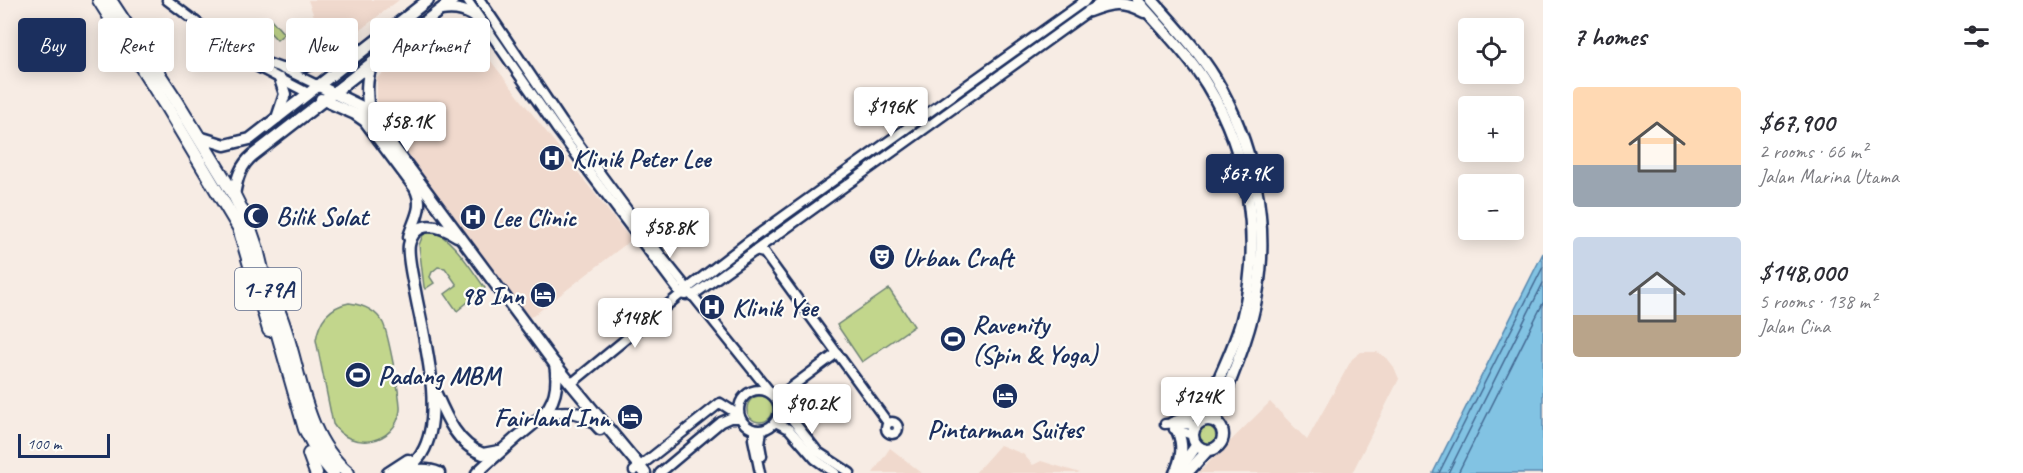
<!DOCTYPE html>
<meta charset="utf-8">
<style>
body{margin:0;font-family:Caveat,sans-serif;background:#f7f7f7;color:#2b2b33;height:100vh;display:flex;flex-direction:column;font-size:22px;white-space:nowrap}
*{box-sizing:border-box;margin:0}
p{font-size:20px;color:#7c7c81}
.icon{flex:none;width:33px;height:33px;fill:none;stroke:currentColor;stroke-width:2;stroke-linecap:round;stroke-linejoin:round}
.map{position:relative;flex:1;overflow:hidden}
.sheet{display:flex;flex-direction:column;background:#fff;width:480px}
.sheet>*{flex:none}
.hud{position:absolute;left:18px;top:18px;width:570px;height:54px;display:flex;gap:12px}
.fabs{position:absolute;left:1458px;top:18px;display:grid;gap:12px}
.fabs a{display:grid;place-items:center;width:66px;height:66px;border-radius:6px;background:#fff;box-shadow:0 3px 15px #0003;font-size:30px}
.scale{position:absolute;left:18px;bottom:15px;width:92px;box-sizing:border-box;padding-left:6px;border:3px solid #1b2f5e;border-top:0;font-size:16px;line-height:21px;white-space:nowrap;color:#1b2f5e;-webkit-text-stroke:4px #fdfcf7;paint-order:stroke}
.price{position:absolute;translate:-50% -51px;padding:0 14px;border-radius:6px;background:#fff;color:#222;font-size:20px;line-height:39px;filter:drop-shadow(0 2px 3px #0008)}
.price::after{content:'';position:absolute;left:50%;top:36px;width:18px;height:14px;margin-left:-9px;background:inherit;clip-path:polygon(0 0,100% 0,50% 100%)}
.price.on{background:#1b2f5e;color:#fff}
ul{padding:0;list-style:none}
li{display:flex;align-items:center;gap:18px;height:150px;padding:0 30px}
li span{display:grid;place-items:center;flex:none;width:168px;height:120px;border-radius:6px;color:#555}
li>.icon{margin-inline-start:auto}
span .icon{width:72px;height:72px;fill:#fffc;stroke-width:1}
li b{font-size:26px}
h2{display:flex;justify-content:space-between;align-items:center;height:72px;padding:0 30px;font-size:26px}
.tag{padding:0 21px;border-radius:6px;background:#fff;box-shadow:0 3px 15px #0003;font-size:21px;line-height:54px}
.tag.on{background:#1b2f5e;color:#fff}
main{display:flex;flex:1;min-height:0}
.map>svg:first-child{display:block}
.built{fill:#f0d9cd}
.green{fill:#c2d68c;stroke:#6e8275;stroke-width:1.5}
.water{fill:#82c3e3;stroke:#5988ae;stroke-width:1.5}
.lines{fill:none;stroke-linecap:round;stroke-linejoin:round}
.shore{stroke:#446a93;stroke-width:1.5}
.minor-casing{stroke:#1b2f5e;stroke-width:13}
.major-casing{stroke:#1b2f5e;stroke-width:15}
.highway-casing{stroke:#1b2f5e;stroke-width:16}
.minor{stroke:#fdfcf7;stroke-width:8}
.major{stroke:#fdfcf7;stroke-width:10}
.highway{stroke:#fdfcf7;stroke-width:12}
.labels{text-anchor:middle;dominant-baseline:central;stroke-width:4.5;stroke-linejoin:round;paint-order:stroke}
.shield{fill:#fdfcf7;stroke:#5f6c8c;stroke-width:1.5}
.shield-label{font-size:24px;font-weight:bold;fill:#1b2f5e}
.poi-label{font-size:26px;font-weight:bold;fill:#1b2f5e;stroke:#fdfcf7;text-anchor:start}
</style>
<main>
<div class="map">
<svg width="1543" height="473" viewBox="0 0 1543 473">
<rect width="100%" height="100%" fill="#f7ece4"/>
<filter id="ink" filterUnits="userSpaceOnUse"><feTurbulence type="fractalNoise" baseFrequency=".0167" numOctaves="2"/><feDisplacementMap in="SourceGraphic" scale="12" xChannelSelector="R" yChannelSelector="G"/><feConvolveMatrix kernelMatrix="1 2 1 2 8 2 1 2 1" color-interpolation-filters="sRGB"/></filter>
<g filter="url(#ink)">
<!-- built -->
<g class="built">
<polygon points="308,0 399,0 334,50 319,30"/>
<polygon points="461,23 631,240 533,316 529,317 381,120 377,109 377,78 444,28"/>
<polygon points="1361,352 1377,352 1387,358 1394,367 1399,379 1352,473 1198,473 1270,402 1307,440 1352,359"/>
<polygon points="1000,445 1023,454 1033,465 1041,461 1080,473 975,473"/>
<polygon points="890,448 922,473 873,473"/>
</g>
<!-- green -->
<g class="green">
<polygon points="270,18 284,34 277,40 263,25"/>
<polygon points="250,24 265,40 258,46 244,30"/>
<path d="M431,231c20,4 42,41 54,57l-28,23 -12,-17 12,-9 -12,-17 -7,-1 -6,5 -2,5 4,6 -9,6 -1,-2 -5,-42 4,-10z"/>
<polygon points="889,289 914,326 862,362 837,325"/>
<path d="M349,303c15,2 27,7 34,20 5,10 18,77 17,87 -4,35 -50,42 -67,14l-17,-84c3,-20 13,-33 33,-37z"/>
<circle cx="760" cy="409" r="13"/>
<circle cx="1206" cy="436" r="10"/>
</g>
<!-- water -->
<polygon class="water" points="1543,253 1543,473 1433,473"/>
<g class="lines">
<!-- shore -->
<g class="shore">
<polyline points="1439,473 1543,267"/>
<polyline points="1448,473 1543,283"/>
<polyline points="1458,473 1543,303"/>
</g>
<!-- minor casing -->
<g class="minor-casing">
<g id="minor">
<polyline points="167,0 252,64 308,93"/>
<polyline points="467,0 556,128 681,294 686,295"/>
<polyline points="480,0 563,123 662,257 771,393 781,394 786,391 837,353"/>
<polyline points="245,55 284,69 317,85"/>
<polyline points="755,251 764,253 888,423"/>
<polyline points="692,296 1104,0"/>
<polyline points="572,383 687,289 749,241 1086,0"/>
<circle cx="759" cy="410" r="20"/>
<polyline points="779,403 818,452 850,473"/>
<polyline points="775,422 789,429 815,459 835,473"/>
<circle cx="892" cy="428" r="6"/>
<path d="M1165,424c10,-2 21,1 31,1"/>
<polyline points="1174,429 1192,435"/>
<polyline points="756,430 753,439 760,473"/>
<polyline points="762,456 760,445 762,430"/>
<polyline points="634,471 720,403 739,415"/>
<polyline points="660,473 721,422 730,418 740,418"/>
</g>
</g>
<!-- major casing -->
<g class="major-casing">
<g id="major">
<path d="M1137,0c23,27 51,54 70,85 42,69 56,155 35,234 -9,35 -29,67 -40,102"/>
<path d="M1152,0c22,25 46,50 63,78 38,64 55,143 42,216 -7,42 -25,81 -40,121v8"/>
<polyline points="1083,2 1084,0"/>
<path d="M441,10c15,-2 27,0 39,11"/>
<path d="M1089,11c21,-8 34,-11 55,1"/>
<polyline points="284,69 295,69 358,49"/>
<polyline points="317,85 360,106 369,114 554,363 645,473"/>
<path d="M321,99l34,15 10,7 50,67c10,19 -1,31 -6,49"/>
<path d="M369,114c-2,-19 -4,-33 3,-50"/>
<polyline points="277,118 285,94 280,79"/>
<polyline points="199,137 225,145 250,139 428,0"/>
<path d="M234,195c3,-17 6,-29 19,-40l200,-155"/>
<path d="M436,394c10,23 22,51 47,60l16,-3"/>
<path d="M544,416c22,-7 41,-6 56,13"/>
<circle cx="1208" cy="435" r="15"/>
<polyline points="1172,423 1191,416 1208,403"/>
<polyline points="1179,470 1196,446"/>
<polyline points="388,473 408,460"/>
<path d="M403,473c6,-6 15,-12 19,-20 24,-39 1,-118 -7,-162 -2,-11 -8,-36 -6,-46 6,-27 31,-20 48,-9"/>
<path d="M406,473c11,-4 21,-5 33,0"/>
<path d="M477,473c12,-12 26,-23 39,-35 28,-22 46,-35 39,-74"/>
<path d="M1175,473c7,-15 9,-28 2,-43"/>
<polyline points="1187,473 1207,451"/>
</g>
</g>
<!-- highway casing -->
<g class="highway-casing">
<g id="highway">
<polyline points="99,0 166,106 239,228 269,330"/>
<polyline points="110,0 176,100 234,195 248,223 257,249 275,324 305,429 320,457 333,473"/>
<path d="M276,305c25,54 23,127 72,168"/>
<polyline points="309,454 316,473"/>
</g>
</g>
<!-- minor -->
<use href="#minor" class="minor"/>
<!-- major -->
<use href="#major" class="major"/>
<!-- highway -->
<use href="#highway" class="highway"/>
</g>
</g>
<!-- icons -->
<defs>
<g id="hospital-disc" transform="scale(1.35)"><circle r="9.5" fill="#1b2f5e" stroke="#fdfcf7"/><path d="M-5-5h3v3.5h4V-5h3V5h-3V1.5h-4V5h-3Z" fill="#fff"/></g>
<g id="mosque-disc" transform="scale(1.35)"><circle r="9.5" fill="#1b2f5e" stroke="#fdfcf7"/><path d="M3.5-4.9A6 6 0 1 0 3.5 4.9A5 5 0 1 1 3.5-4.9Z" fill="#fff"/></g>
<g id="theatre-disc" transform="scale(1.35)"><circle r="9.5" fill="#1b2f5e" stroke="#fdfcf7"/><path d="M-5-5.5Q0-4 5-5.5V0Q5 5 0 6Q-5 5-5 0ZM-3.3-2.5H-1v1.5H-3.3ZM1-2.5H3.3v1.5H1ZM-2.8 1Q0 5.5 2.8 1Z" fill="#fff"/></g>
<g id="hotel-disc" transform="scale(1.35)"><circle r="9.5" fill="#1b2f5e" stroke="#fdfcf7"/><path d="M-6-4.5h1.5V1H6V5H4.5V3h-9V5H-6ZM-4 0a1.8 1.8 0 1 1 3.6 0ZM.5 0V-2.5h3Q6-2.5 6 0Z" fill="#fff"/></g>
<g id="stadium-disc" transform="scale(1.35)"><circle r="9.5" fill="#1b2f5e" stroke="#fdfcf7"/><path d="M0-5a6.5 5 0 1 0 0 10a6.5 5 0 1 0 0-10ZM-3.5-1.8h7v3.6h-7Z" fill="#fff"/></g>
</defs>
<g fill-rule="evenodd">
<use href="#hospital-disc" x="552" y="158"/>
<use href="#mosque-disc" x="256" y="216"/>
<use href="#hospital-disc" x="473" y="217"/>
<use href="#theatre-disc" x="882" y="257"/>
<use href="#hotel-disc" x="543" y="295"/>
<use href="#hospital-disc" x="712" y="307"/>
<use href="#stadium-disc" x="953" y="339"/>
<use href="#stadium-disc" x="358" y="375"/>
<use href="#hotel-disc" x="1005" y="396"/>
<use href="#hotel-disc" x="630" y="417"/>
</g>
<g class="labels">
<!-- shield labels -->
<rect class="shield" x="235" y="268" width="66" height="42" rx="4.5"/>
<g class="shield-label">
<text x="268" y="289">1-79A</text>
</g>
<!-- poi labels -->
<g class="poi-label">
<text x="572" y="158">Klinik Peter Lee</text>
<text x="276" y="216">Bilik Solat</text>
<text x="492" y="217">Lee Clinic</text>
<text x="902" y="257">Urban Craft</text>
<text x="524" y="295" text-anchor="end">98 Inn</text>
<text x="732" y="307">Klinik Yee</text>
<text x="972" y="324">Ravenity<tspan x="972" dy="30">(Spin &amp; Yoga)</tspan></text>
<text x="378" y="375">Padang MBM</text>
<text x="610" y="417" text-anchor="end">Fairland Inn</text>
<text x="1005" y="429" text-anchor="middle">Pintarman Suites</text>
</g>
</g>
</svg>
<div class="fabs">
<a><svg class="icon" aria-label="locate" viewBox="0 0 24 24"><circle cx="12" cy="12" r="6"/><path d="M12 2v4M12 18v4M2 12h4M18 12h4"/></svg></a>
<a>+</a>
<a>−</a>
</div>
<div class="scale">100 m</div>
<b class="price" style="left:891px;top:138px">$196K</b>
<b class="price" style="left:407px;top:153px">$58.1K</b>
<b class="price on" style="left:1245px;top:205px">$67.9K</b>
<b class="price" style="left:670px;top:259px">$58.8K</b>
<b class="price" style="left:635px;top:349px">$148K</b>
<b class="price" style="left:1198px;top:428px">$124K</b>
<b class="price" style="left:812px;top:435px">$90.2K</b>
<div class="hud">
<a class="tag on">Buy</a>
<a class="tag">Rent</a>
<a class="tag">Filters</a>
<a class="tag">New</a>
<a class="tag">Apartment</a>
</div>
</div>
<section class="sheet">
<h2>7 homes<svg class="icon" aria-label="filters" viewBox="0 0 24 24"><path d="M4 7h16M4 17h16"/><circle cx="9" cy="7" r="2"/><circle cx="15" cy="17" r="2"/></svg></h2>
<ul>
<li><span style="background:linear-gradient(#ffd9b3 65%,#9aa5b1 0)"><svg class="icon" aria-label="home" viewBox="0 0 24 24"><path d="M3 11l9-7 9 7M6 9v11h12V9"/></svg></span><div><b>$67,900</b><p>2 rooms · 66 m²</p><p>Jalan Marina Utama</p></div></li>
<li><span style="background:linear-gradient(#c9d6e8 65%,#b9a48a 0)"><svg class="icon" aria-label="home" viewBox="0 0 24 24"><path d="M3 11l9-7 9 7M6 9v11h12V9"/></svg></span><div><b>$148,000</b><p>5 rooms · 138 m²</p><p>Jalan Cina</p></div></li>
</ul>
</section>
</main>
